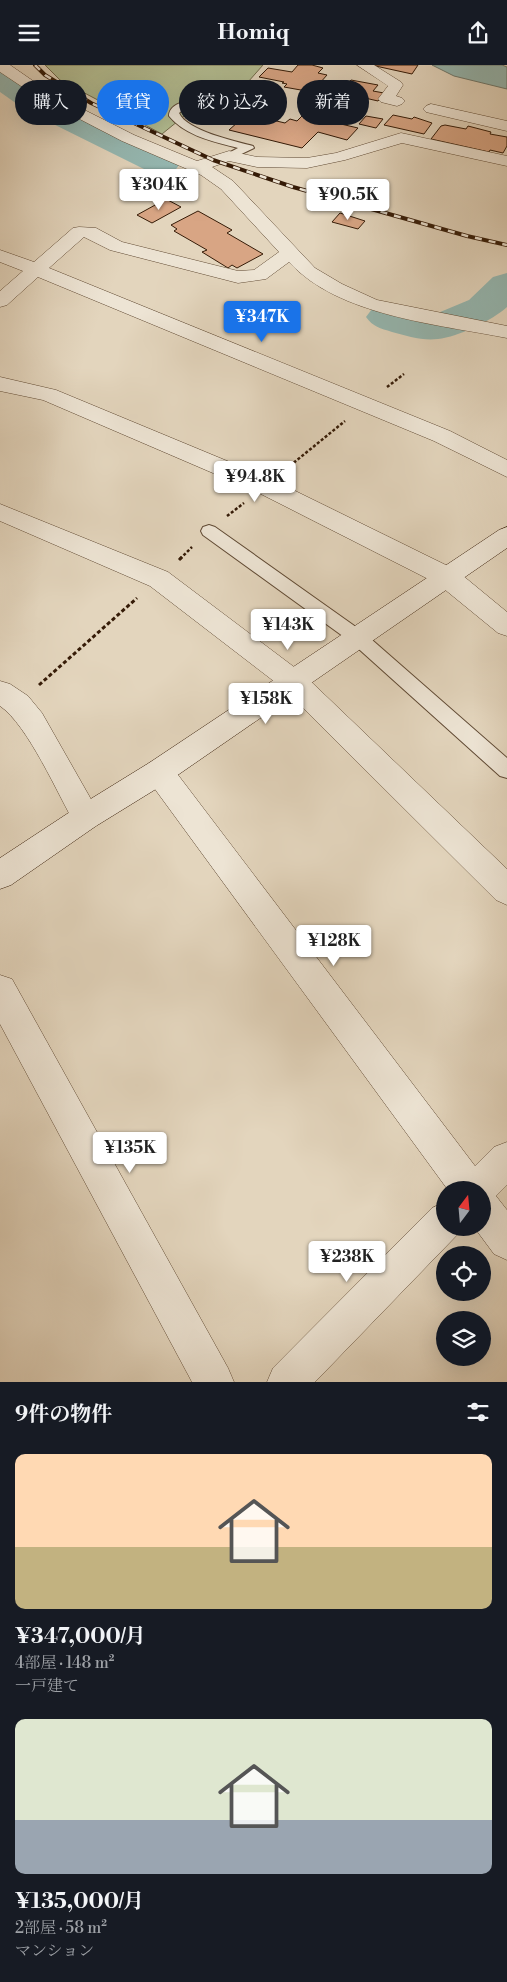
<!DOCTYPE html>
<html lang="ja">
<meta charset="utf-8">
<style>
body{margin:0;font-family:"Libre Bodoni","Noto Serif JP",serif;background:#242831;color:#f1f3f6;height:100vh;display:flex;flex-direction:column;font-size:19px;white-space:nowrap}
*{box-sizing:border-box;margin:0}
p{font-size:16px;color:#9ea1a6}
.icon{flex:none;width:28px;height:28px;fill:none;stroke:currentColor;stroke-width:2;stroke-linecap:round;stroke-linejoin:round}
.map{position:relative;height:1317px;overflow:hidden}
.sheet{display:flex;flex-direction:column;background:#171b24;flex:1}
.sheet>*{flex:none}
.top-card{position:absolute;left:15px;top:15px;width:478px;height:45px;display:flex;gap:10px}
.needle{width:32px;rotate:16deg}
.fabs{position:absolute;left:436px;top:1116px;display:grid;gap:10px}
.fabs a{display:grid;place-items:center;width:55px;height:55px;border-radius:50%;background:#171b24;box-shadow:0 5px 20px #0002;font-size:25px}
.price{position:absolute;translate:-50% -42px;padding:0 11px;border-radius:5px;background:#fff;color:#222;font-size:16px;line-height:32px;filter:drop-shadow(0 1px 2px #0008)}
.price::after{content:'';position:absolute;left:50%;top:30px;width:15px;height:11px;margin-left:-8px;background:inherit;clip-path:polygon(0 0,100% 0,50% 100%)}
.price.on{background:#1a73e8;color:#fff}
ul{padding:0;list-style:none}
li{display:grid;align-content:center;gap:10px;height:265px;padding:0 15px}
li span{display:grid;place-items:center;height:155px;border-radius:10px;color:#555}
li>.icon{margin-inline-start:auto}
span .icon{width:90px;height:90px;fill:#fffc;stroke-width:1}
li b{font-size:21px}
h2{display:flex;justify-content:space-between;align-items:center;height:60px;padding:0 15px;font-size:21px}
.tag{padding:0 18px;border-radius:22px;background:#171b24;box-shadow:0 5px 20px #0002;font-size:18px;line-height:45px}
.tag.on{background:#1a73e8;color:#fff}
header{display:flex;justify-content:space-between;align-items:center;height:65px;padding:0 15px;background:#171b24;font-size:22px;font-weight:700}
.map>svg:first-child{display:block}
.green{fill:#b3bd92;stroke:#746c4c}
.water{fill:#95b8b2;stroke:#6f796e}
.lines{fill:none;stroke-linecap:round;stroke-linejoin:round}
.river{fill:#95b8b2;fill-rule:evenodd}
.building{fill:#d8a584;stroke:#351b07}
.lane-casing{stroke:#604a34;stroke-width:2}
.street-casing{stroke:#604a34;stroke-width:1}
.secondary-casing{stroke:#351b07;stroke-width:1}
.path-far1{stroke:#351b07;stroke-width:2.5;stroke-dasharray:3 2;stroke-linecap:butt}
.path{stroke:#351b07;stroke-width:3;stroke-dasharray:4 2.5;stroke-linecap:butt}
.lane{fill:#ede4d4;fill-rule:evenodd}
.street{fill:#ede4d4;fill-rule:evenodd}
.secondary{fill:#ede4d4;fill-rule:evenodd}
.rail-casing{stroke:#351b07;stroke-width:4}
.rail{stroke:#ede4d4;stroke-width:2.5;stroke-dasharray:7;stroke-linecap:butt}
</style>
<header><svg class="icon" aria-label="menu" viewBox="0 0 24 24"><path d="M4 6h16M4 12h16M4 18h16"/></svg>Homiq<svg class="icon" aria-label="share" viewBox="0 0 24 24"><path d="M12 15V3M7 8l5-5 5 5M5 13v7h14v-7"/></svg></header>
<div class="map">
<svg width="507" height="1317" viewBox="0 0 507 1317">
<rect width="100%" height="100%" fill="#e3d5bd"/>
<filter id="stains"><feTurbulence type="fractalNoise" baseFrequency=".004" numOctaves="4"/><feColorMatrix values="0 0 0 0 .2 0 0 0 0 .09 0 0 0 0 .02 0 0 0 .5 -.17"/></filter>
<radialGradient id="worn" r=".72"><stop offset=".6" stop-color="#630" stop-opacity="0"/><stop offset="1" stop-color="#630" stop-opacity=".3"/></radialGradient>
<!-- green -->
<polygon class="green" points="45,0 263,0 248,17 210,30 162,69 60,15"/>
<!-- water -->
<polygon class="water" points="432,0 502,0 507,2 507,24 454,11"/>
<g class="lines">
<!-- river -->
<g class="river">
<polygon points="0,4 11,7 49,32 174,93 179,100 174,107 162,110 150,107 27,46 0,27"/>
<path d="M507,208v34c-14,13 -49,30 -69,32 -16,2 -31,-3 -46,-7 -12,-4 -19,-5 -26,-15l6,-8 14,-4 32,9 15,1 36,-15 24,-23z"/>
</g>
</g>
<!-- building -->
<g class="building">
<polygon points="298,0 312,0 323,3 318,8 327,10 312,27 284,22 287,19 282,18 284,17 259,12 268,3 292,7"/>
<polygon points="371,0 418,0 412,9"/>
<polygon points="351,15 378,20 373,26 384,28 378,36 365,33 360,39 334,33"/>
<polygon points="322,39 342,43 335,51 315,46"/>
<polygon points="307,46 332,52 328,56 358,63 347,75 318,67 302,83 229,65 247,49 285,58 290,54 297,56"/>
<polygon points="393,50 412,54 414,52 432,58 424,69 384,60"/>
<polygon points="366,51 383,54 376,63 359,59"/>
<polygon points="445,60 466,64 468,61 491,67 490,69 507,72 507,81 503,88 490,85 489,87 431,74 441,61"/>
<polygon points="166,134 181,142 152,158 137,150"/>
<polygon points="198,146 232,165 227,168 263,189 237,203 232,200 228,203 202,187 207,185 174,166 177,164 171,160"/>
<polygon points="340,148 365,156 358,164 332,157"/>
</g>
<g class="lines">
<!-- lane casing -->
<g class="lane-casing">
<g id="lane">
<path d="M257,23l5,3c-21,25 -60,2 -83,22 8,18 56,28 74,33l1,2 -21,10h-8l-2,-2 15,-8c-23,-6 -53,-12 -69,-32 0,-22 56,-17 71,-19 7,-1 10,-7 17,-9z"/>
<polygon points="209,460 215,462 363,567 507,693 507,713 500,711 351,577 203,470 201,466 203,462"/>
</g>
</g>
<!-- street casing -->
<g class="street-casing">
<g id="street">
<path d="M0,0h10l39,27 85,43 63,26 32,-10 28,6 50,1 29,-5 65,-20 106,23v10l-105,-23 -57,17 -38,8 -50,-1 -28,-6 -17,6 21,14 82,87 27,16 35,16 130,26v12c-70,-14 -169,-22 -218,-76l-23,17 -28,4 -128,-33 -26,-13 -35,31 401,163 57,29v17l-73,-36 -396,-164 -31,28 -7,2v-16l23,-20 -23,-9v-12l34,12 39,-34 6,-1 17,1 26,14 116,29 16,-1 25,-18 -58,-63 -20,-14 -79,-34 -83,-43 -39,-26z"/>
<polygon points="357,0 374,0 401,17 403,20 396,31 402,33 405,36 402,39 397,41 381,37 378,34 388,21"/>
<polygon points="431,39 507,56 507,66 426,47 423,44 426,41"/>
<polygon points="0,312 56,325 273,415 456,505 507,547 507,571 498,568 438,519 257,427 43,335 0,326"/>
<polygon points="0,439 168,507 302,608 507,804 507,840 496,835 284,624 150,521 0,456"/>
<path d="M0,616l10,3 18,12 14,17 54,95 5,9 -5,9 -10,4 -10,-4c-18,-31 -48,-101 -76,-120z"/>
<polygon points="159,695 169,698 475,1101 494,1082 507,1077 507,1120 496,1131 507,1145 507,1195 494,1189 474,1162 482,1162 482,1125 448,1125 149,716 145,707 149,698"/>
<polygon points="0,910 12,914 228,1303 234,1317 192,1317 0,959"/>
<polygon points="445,1137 445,1162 461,1162 458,1169 315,1317 267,1317 273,1303 432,1143"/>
</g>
</g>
<!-- secondary casing -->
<g class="secondary-casing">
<polygon id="secondary" points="507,462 507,483 169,716 96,761 11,820 0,824 0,793 76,743 149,698 499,465"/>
</g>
<!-- path-far1 -->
<g class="path-far1">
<polyline points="387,322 404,309"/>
<polyline points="286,404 345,356"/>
<polyline points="227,451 244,438"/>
<polyline points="180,494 192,482"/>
</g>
<!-- path -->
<g class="path">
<polyline points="179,495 182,492"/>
<polyline points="39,620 137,533"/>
</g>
<!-- lane -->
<use href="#lane" class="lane"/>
<!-- street -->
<use href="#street" class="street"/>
<!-- secondary -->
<use href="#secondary" class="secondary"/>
<!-- rail casing -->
<g class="rail-casing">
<polyline id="rail" points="35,0 45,10 91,38 213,95 293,122 467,171 507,180"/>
</g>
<!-- rail -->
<use href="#rail" class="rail"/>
</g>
<rect width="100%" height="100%" filter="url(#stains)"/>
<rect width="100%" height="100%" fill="url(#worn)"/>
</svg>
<div class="fabs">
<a><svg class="needle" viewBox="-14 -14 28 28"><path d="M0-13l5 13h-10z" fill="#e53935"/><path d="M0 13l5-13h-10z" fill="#9ea1a6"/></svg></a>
<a><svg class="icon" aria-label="locate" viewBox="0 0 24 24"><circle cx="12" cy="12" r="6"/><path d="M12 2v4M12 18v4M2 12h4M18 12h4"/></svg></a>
<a><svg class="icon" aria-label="layers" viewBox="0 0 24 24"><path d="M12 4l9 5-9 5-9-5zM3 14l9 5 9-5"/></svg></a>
</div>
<b class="price" style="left:159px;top:146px">¥304K</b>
<b class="price" style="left:348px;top:156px">¥90.5K</b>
<b class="price on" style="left:262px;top:278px">¥347K</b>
<b class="price" style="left:255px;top:438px">¥94.8K</b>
<b class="price" style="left:288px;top:586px">¥143K</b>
<b class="price" style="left:266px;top:660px">¥158K</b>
<b class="price" style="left:334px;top:902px">¥128K</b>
<b class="price" style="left:130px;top:1109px">¥135K</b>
<b class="price" style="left:347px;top:1218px">¥238K</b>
<div class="top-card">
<a class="tag">購入</a>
<a class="tag on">賃貸</a>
<a class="tag">絞り込み</a>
<a class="tag">新着</a>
</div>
</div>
<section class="sheet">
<h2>9件の物件<svg class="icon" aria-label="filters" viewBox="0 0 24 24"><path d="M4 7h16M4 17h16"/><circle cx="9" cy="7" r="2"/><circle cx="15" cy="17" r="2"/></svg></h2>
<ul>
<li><span style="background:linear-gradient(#ffd9b3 60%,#c2b280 0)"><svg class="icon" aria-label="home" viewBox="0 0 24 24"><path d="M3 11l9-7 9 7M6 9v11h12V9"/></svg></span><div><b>¥347,000/月</b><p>4部屋 · 148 m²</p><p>一戸建て</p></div></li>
<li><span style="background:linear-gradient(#dfe7d0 65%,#9aa5b1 0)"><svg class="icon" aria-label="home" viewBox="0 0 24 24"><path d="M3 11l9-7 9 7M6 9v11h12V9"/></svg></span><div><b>¥135,000/月</b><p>2部屋 · 58 m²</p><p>マンション</p></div></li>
</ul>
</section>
